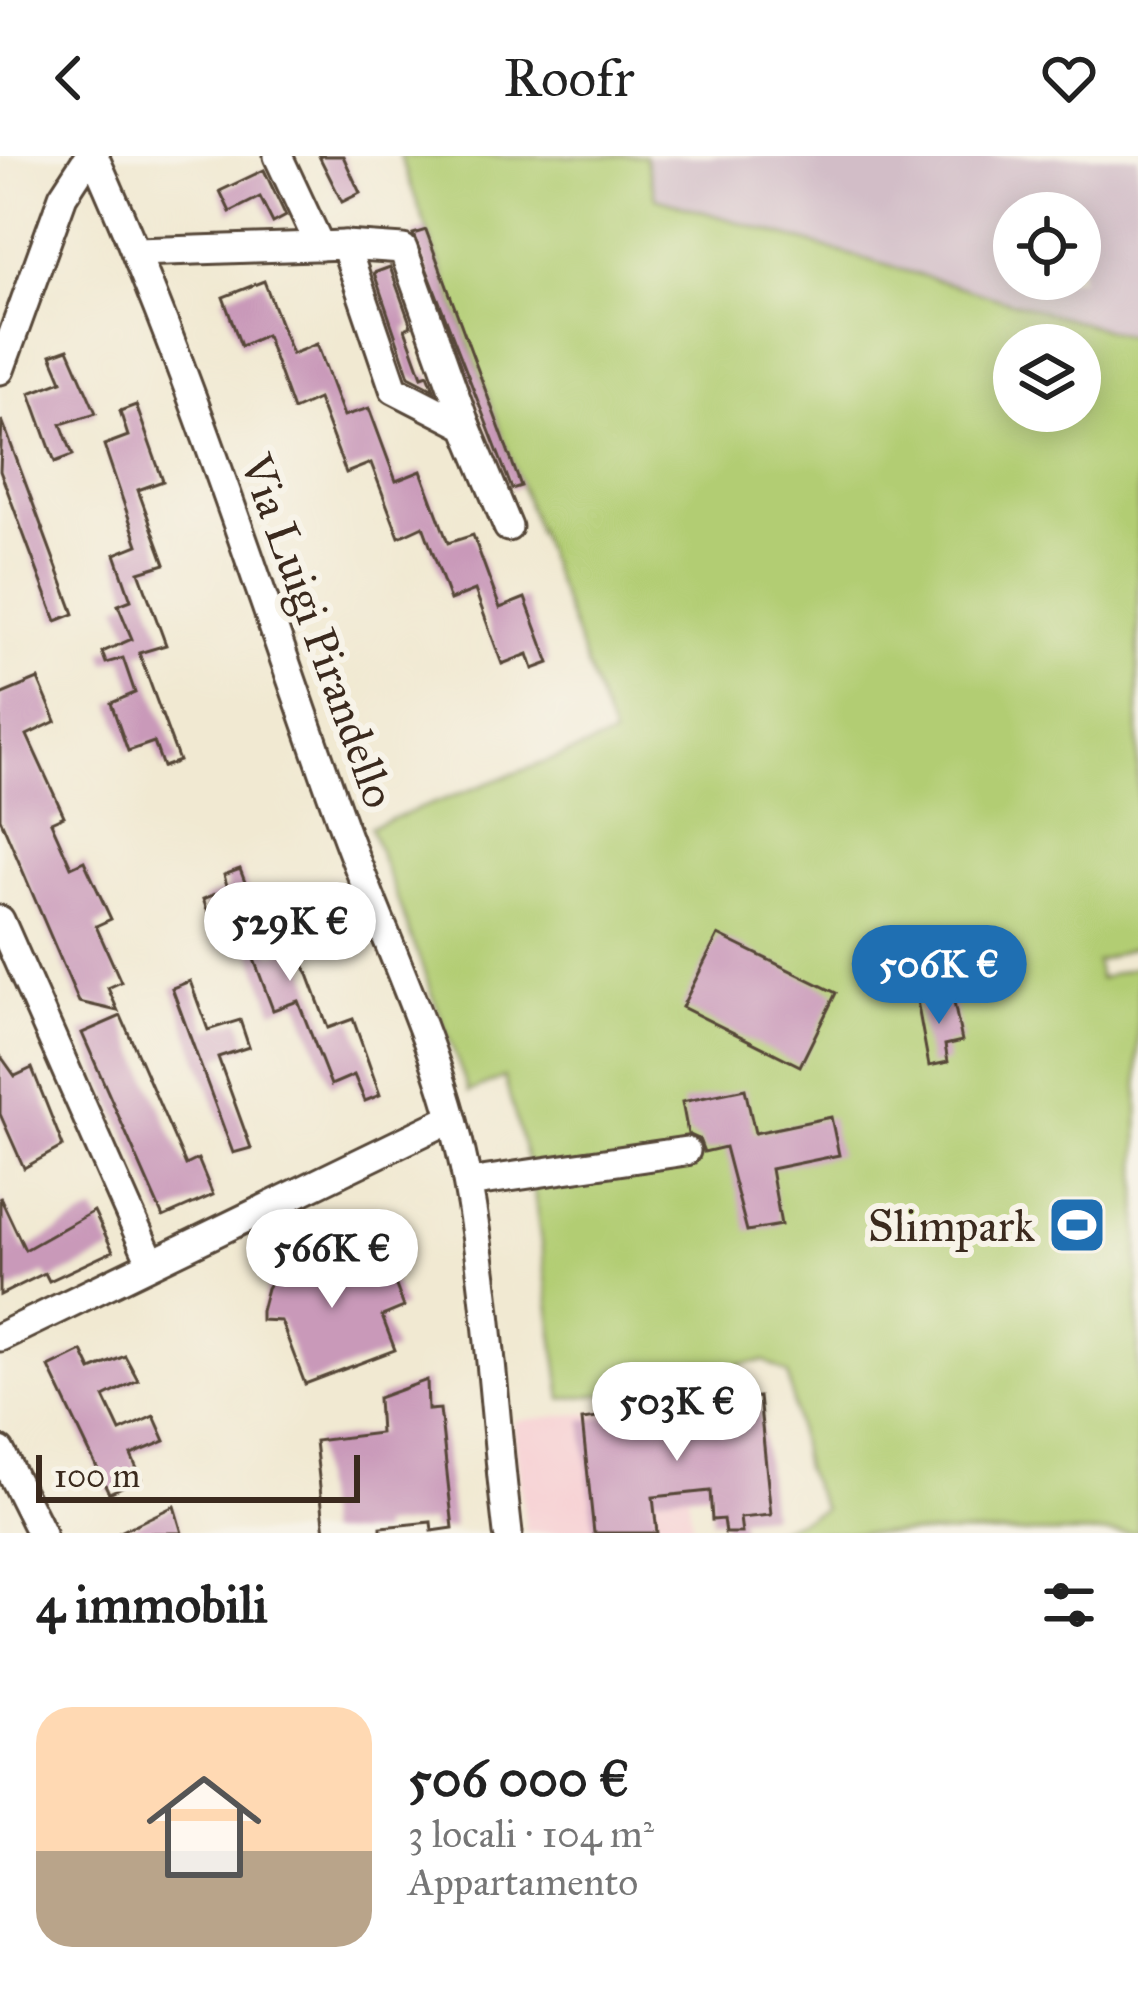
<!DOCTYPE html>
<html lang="it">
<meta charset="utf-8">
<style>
body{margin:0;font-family:"IM FELL Great Primer",serif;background:#f2f2f2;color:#222;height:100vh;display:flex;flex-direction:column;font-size:45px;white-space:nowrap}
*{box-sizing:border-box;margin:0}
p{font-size:39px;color:#767676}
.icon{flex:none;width:66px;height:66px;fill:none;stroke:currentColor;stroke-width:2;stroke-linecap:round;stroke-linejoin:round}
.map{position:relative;height:1377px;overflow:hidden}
.drawer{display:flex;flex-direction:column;background:#fff;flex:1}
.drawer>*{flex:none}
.fabs{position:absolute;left:993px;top:36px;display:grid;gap:24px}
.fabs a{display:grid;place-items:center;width:108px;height:108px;border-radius:50%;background:#fff;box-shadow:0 6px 30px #0003;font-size:60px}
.scale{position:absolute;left:36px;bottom:30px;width:324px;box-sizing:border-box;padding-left:12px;border:6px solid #3b2a1e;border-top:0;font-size:33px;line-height:42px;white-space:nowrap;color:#3b2a1e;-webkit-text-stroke:9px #f7f3e8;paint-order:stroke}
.price{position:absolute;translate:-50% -102px;padding:0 27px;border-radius:42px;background:#fff;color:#222;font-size:39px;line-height:78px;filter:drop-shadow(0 3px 6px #0008)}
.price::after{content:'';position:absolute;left:50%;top:72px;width:36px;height:27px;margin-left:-18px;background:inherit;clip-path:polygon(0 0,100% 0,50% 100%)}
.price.current{background:#1f6fb2;color:#fff}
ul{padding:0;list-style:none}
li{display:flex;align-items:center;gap:36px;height:300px;padding:0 36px}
li span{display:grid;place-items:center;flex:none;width:336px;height:240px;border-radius:36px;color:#555}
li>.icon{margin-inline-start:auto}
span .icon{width:144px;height:144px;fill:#fffc;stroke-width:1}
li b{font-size:51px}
h2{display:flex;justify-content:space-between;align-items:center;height:144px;padding:0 36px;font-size:51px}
header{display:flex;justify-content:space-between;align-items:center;height:156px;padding:0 36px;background:#fff;font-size:54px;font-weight:600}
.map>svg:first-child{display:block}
.built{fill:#f7cfd3}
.industrial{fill:#d2bdc7;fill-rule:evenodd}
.green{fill:#b2cd73;stroke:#767c48;stroke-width:3;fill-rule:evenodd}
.building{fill:#c999b9}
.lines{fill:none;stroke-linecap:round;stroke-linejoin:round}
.minor-casing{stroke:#564739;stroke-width:33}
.minor{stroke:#fff;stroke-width:27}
.labels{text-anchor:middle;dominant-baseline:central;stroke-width:12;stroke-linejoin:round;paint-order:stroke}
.street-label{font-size:45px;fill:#3b2a1e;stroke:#f7f3e8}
.poi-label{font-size:45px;fill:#3b2a1e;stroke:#f7f3e8;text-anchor:end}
</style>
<header><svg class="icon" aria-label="back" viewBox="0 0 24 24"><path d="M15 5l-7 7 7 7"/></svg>Roofr<svg class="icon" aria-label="heart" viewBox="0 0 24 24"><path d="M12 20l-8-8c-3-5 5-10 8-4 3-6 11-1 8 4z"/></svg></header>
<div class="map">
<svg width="1138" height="1377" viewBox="0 0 1138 1377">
<rect width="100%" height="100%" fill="#f7f3e8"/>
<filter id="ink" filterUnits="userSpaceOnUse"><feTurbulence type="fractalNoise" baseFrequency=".00833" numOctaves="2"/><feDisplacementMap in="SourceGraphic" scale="24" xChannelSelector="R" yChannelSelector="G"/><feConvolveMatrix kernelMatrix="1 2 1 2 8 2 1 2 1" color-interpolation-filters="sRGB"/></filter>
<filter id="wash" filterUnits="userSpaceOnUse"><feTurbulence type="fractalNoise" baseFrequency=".004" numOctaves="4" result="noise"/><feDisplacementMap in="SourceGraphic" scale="48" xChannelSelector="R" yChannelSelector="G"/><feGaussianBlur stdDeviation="2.7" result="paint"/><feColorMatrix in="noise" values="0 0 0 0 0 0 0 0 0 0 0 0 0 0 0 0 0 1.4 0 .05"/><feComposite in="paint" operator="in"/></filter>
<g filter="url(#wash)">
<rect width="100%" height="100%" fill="#f1e9d2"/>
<!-- built -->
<polygon class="built" points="700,1245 707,1337 688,1338 693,1377 526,1377 513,1265"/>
<!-- industrial -->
<path class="industrial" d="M645,0h493v183l-483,-141zM1014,57h66v66h-66z"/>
<!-- green -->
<path class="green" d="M400,0h245l11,42 482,141v607l-42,16 3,17 39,-13v567h-368l54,-24 -20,-41 -16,-94 -23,-13 -26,3 2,14 -179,21 -30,-222 -28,-100 -35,15 -99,-265 243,-90zM1014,189h66v66h-66z"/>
<g id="blocks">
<!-- building -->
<g class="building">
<polygon points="319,0 343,0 360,37 342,46"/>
<polygon points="264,14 286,60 273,67 260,41 230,56 220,35"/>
<polygon points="426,74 521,330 512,333 413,78"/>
<polygon points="390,111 411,170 405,173 422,220 428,218 434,233 409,220 374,117"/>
<polygon points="264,125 292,198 317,188 344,260 369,252 396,325 421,315 448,387 473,379 500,452 525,442 549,507 533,513 528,498 502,508 475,434 450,444 423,370 399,381 371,307 346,317 318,243 293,254 266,179 241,190 223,141"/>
<polygon points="68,193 96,257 61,268 73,299 55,306 30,237 62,225 51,199"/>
<polygon points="136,249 163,325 138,334 165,408 139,416 166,489 139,497 179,605 163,611 154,586 128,595 111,547 135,537 123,502 106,507 102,496 132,483 118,449 131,444 115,398 138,389 104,289 128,280 120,255"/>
<polygon points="2,264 74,458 56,465 0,315"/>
<polygon points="38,523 56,565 27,579 64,660 51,666 71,711 84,705 111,763 96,770 121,826 108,832 118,855 79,846 0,662 0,539"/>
<polygon points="240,713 272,798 297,789 328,872 353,863 380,939 365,945 354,919 331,929 298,845 273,854 246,782 221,791 203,743 228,733 224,719"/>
<polygon points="718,779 836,837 800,910 682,851"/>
<polygon points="190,825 208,874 240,864 249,891 218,901 251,992 233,997 172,832"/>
<polygon points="952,837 962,885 945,889 948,906 929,910 917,845"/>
<polygon points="121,860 186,1009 198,1003 213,1039 163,1061 82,877"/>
<polygon points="0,899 15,920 32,912 63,990 24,1012 0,958"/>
<polygon points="745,933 755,977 831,961 839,999 771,1013 781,1069 747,1075 725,991 704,996 699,983 688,978 682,946"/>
<polygon points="0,1041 25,1094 94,1055 113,1095 49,1125 45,1117 0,1139"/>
<polygon points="318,1092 348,1096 375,1111 396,1130 404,1151 382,1160 395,1194 305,1228 281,1165 261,1164 261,1155 267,1132 285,1105"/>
<polygon points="82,1195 91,1214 125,1200 138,1224 104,1241 120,1275 154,1260 165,1285 131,1299 141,1322 109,1337 49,1211"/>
<polygon points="427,1224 428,1254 440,1253 453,1372 432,1375 431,1366 381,1371 381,1377 325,1377 315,1285 380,1277 378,1242"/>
<polygon points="759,1241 771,1359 740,1362 742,1377 725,1377 723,1363 712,1364 710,1335 653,1341 657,1377 594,1377 582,1264"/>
<polygon points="174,1350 182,1377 118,1377"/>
</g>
</g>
</g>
<g filter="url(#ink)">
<use href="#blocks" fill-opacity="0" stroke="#564739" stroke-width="3"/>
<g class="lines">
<!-- minor casing -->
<g class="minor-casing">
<g id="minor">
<path d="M94,0c98,218 169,448 250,673 43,118 100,228 123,352 22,115 27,236 41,352"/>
<polyline points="278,0 320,90"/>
<polyline points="345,89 403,93 466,270"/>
<polyline points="137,96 345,89 394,233 466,270 508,371"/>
<polyline points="0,214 63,40 89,0"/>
<polyline points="0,764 151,1106"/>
<polyline points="468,1027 686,995"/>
<polyline points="0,1181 452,962"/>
<polyline points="0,1295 41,1377"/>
</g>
</g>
<!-- minor -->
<use href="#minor" class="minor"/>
</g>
</g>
<!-- icons -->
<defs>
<g id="stadium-square" transform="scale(3)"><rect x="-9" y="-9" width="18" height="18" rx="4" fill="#1f6fb2" stroke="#f7f3e8"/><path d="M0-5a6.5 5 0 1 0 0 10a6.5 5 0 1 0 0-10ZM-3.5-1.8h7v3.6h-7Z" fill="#fff"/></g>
</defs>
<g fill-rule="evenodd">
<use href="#stadium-square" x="1077" y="1069"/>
</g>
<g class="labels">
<!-- street labels -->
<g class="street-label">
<text transform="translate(318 475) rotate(70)">Via Luigi Pirandello</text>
</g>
<!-- poi labels -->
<g class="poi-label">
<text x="1035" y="1069">Slimpark</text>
</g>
</g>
</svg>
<div class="fabs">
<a><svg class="icon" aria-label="locate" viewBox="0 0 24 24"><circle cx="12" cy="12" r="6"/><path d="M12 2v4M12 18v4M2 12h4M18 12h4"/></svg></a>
<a><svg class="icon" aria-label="layers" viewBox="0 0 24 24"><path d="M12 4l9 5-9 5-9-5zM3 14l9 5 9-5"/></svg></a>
</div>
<div class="scale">100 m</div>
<b class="price" style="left:290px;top:828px">529K €</b>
<b class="price current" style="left:939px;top:871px">506K €</b>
<b class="price" style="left:332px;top:1155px">566K €</b>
<b class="price" style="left:677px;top:1308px">503K €</b>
</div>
<section class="drawer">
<h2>4 immobili<svg class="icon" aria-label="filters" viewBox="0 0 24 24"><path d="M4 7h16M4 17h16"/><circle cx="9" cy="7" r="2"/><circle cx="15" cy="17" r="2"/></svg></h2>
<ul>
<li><span style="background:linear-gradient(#ffd9b3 60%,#b9a48a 0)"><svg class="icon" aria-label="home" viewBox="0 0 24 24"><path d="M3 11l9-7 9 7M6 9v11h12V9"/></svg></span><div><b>506 000 €</b><p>3 locali · 104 m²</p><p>Appartamento</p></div></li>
</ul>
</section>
